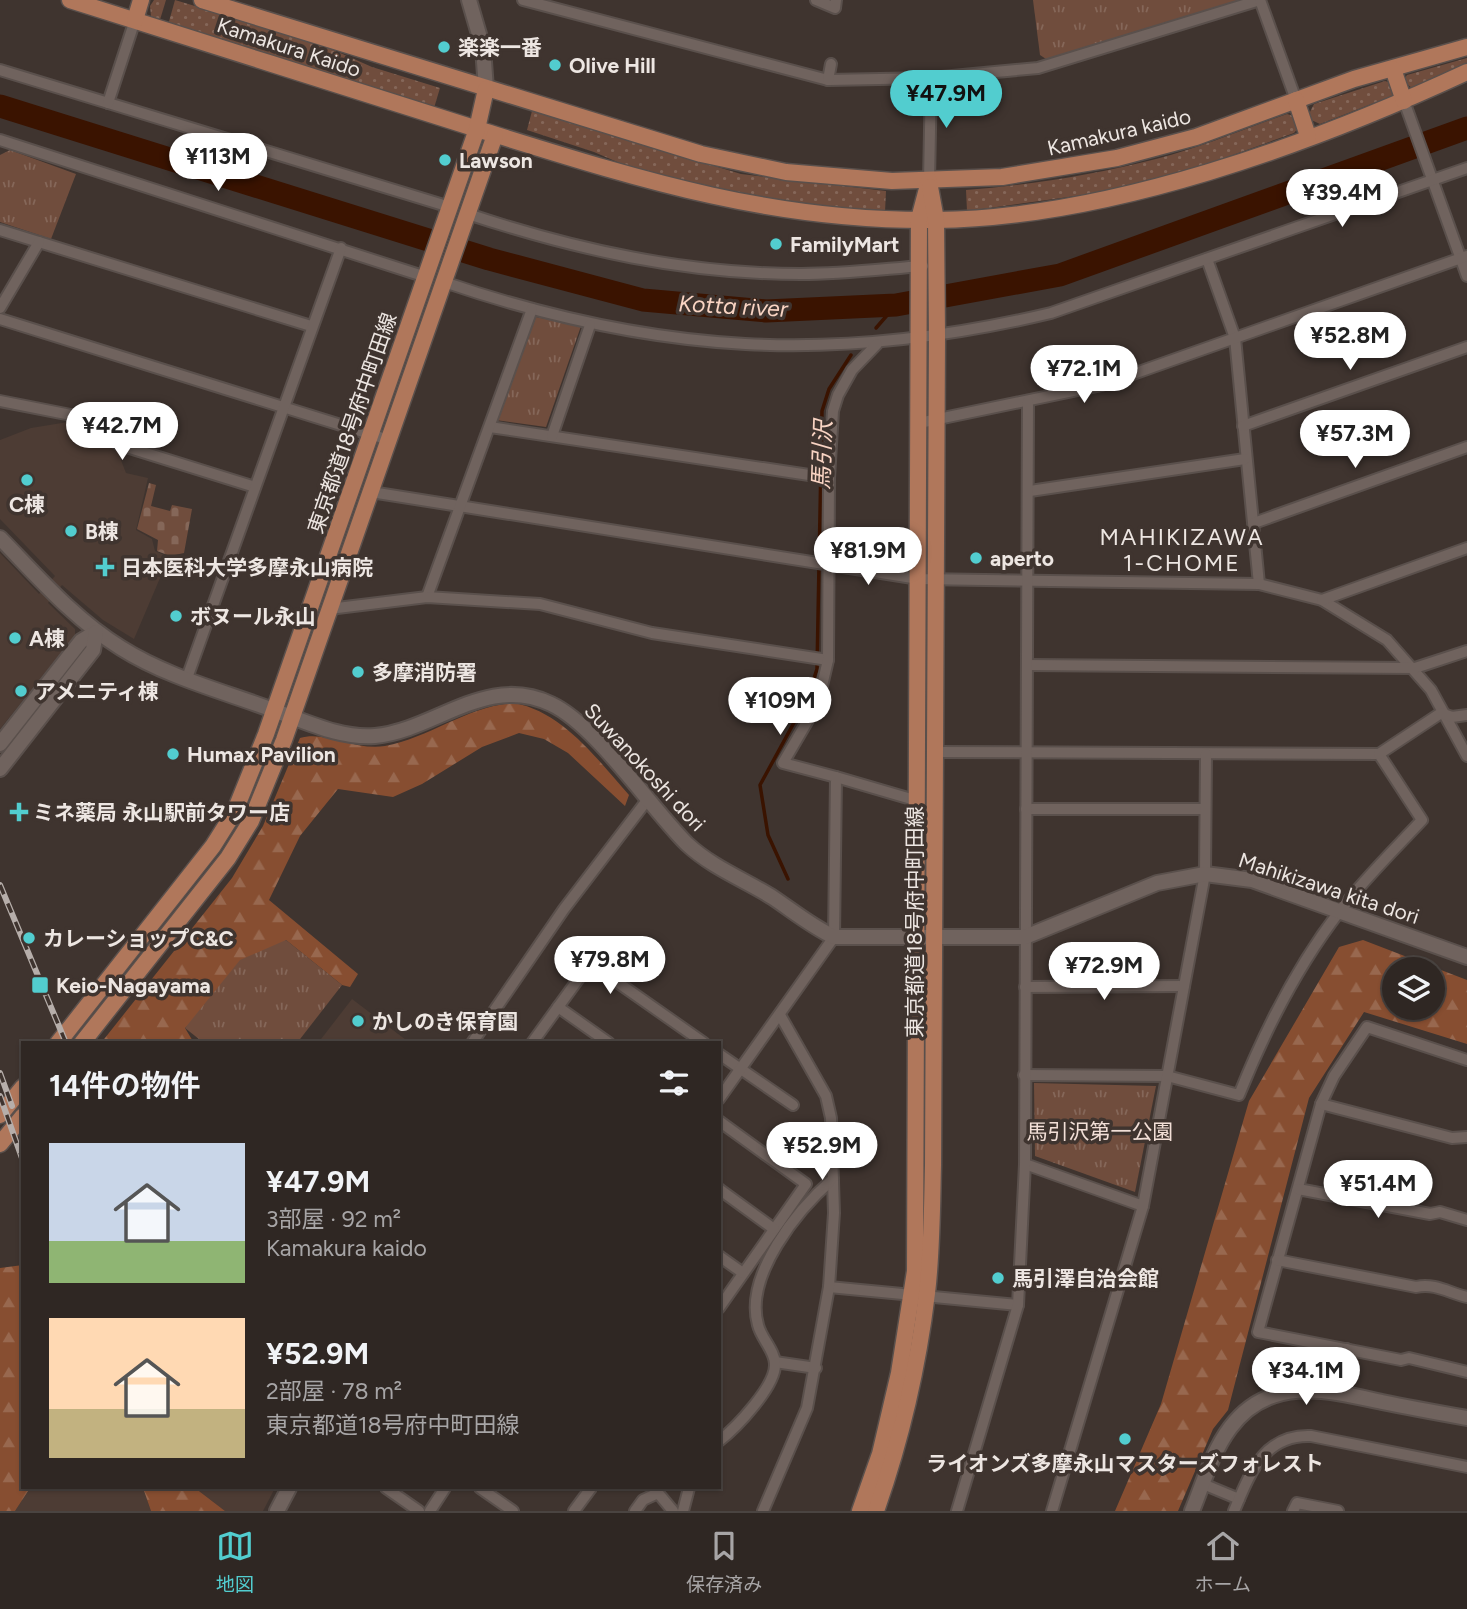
<!DOCTYPE html>
<html lang="ja">
<meta charset="utf-8">
<style>
body{margin:0;font-family:Figtree,"Noto Sans JP",sans-serif;background:#3b3330;color:#f1f3f6;height:100vh;display:flex;flex-direction:column;font-size:26px;white-space:nowrap}
*{box-sizing:border-box;margin:0}
p{font-size:23px;color:#a7a5a6}
.icon{flex:none;width:38px;height:38px;fill:none;stroke:currentColor;stroke-width:2;stroke-linecap:round;stroke-linejoin:round}
.map{position:relative;flex:1;overflow:hidden}
.details{position:absolute;left:21px;top:1041px;width:700px;height:448px;display:flex;flex-direction:column;background:#2f2723;border-radius:0px;box-shadow:0 2px 5px #0004,0 0 0 2px #4a4441}
.details>*{flex:none}
.tools{position:absolute;left:1382px;top:957px;display:grid;gap:14px}
.tools a{display:grid;place-items:center;width:63px;height:63px;border-radius:50%;background:#2f2723;box-shadow:0 2px 5px #0004,0 0 0 2px #4a4441;font-size:35px}
.price{position:absolute;translate:-50% -60px;padding:0 16px;border-radius:24px;background:#fff;color:#222;font-size:23px;line-height:46px;filter:drop-shadow(0 2px 4px #0008)}
.price::after{content:'';position:absolute;left:50%;top:42px;width:21px;height:16px;margin-left:-10px;background:inherit;clip-path:polygon(0 0,100% 0,50% 100%)}
.price.selected{background:#52cdcf;color:#111}
ul{padding:0;list-style:none}
li{display:flex;align-items:center;gap:21px;height:175px;padding:0 28px}
li span{display:grid;place-items:center;flex:none;width:196px;height:140px;border-radius:0px;color:#555}
li>.icon{margin-inline-start:auto}
span .icon{width:84px;height:84px;fill:#fffc;stroke-width:1}
li b{font-size:30px}
h2{display:flex;justify-content:space-between;align-items:center;height:84px;padding:0 28px;font-size:30px}
.tab-bar{display:flex;justify-content:space-around;align-items:center;height:98px;border-top:2px solid #4a4441;background:#2f2723;font-size:19px;color:#a7a5a6}
.tab-bar a{display:grid;justify-items:center;gap:4px}
.tab-bar .selected{color:#52cdcf}
.map>svg:first-child{display:block}
.built{fill:#4d3c34}
.grass{fill:url(#grass-dots)}
.forest{fill:url(#forest-firs);fill-rule:evenodd}
.cemetery{fill:url(#cemetery-stones)}
.park{fill:url(#park-tufts)}
.lines{fill:none;stroke-linecap:round;stroke-linejoin:round}
.stream{stroke:#3a1300;stroke-width:3.5}
.river{stroke:#3a1300;stroke-width:23}
.street-casing{stroke:#5a504c;stroke-width:14}
.secondary-casing{stroke:#5a504c;stroke-width:18}
.primary-casing{stroke:#5a504c;stroke-width:19}
.street{stroke:#70635e;stroke-width:10}
.secondary{stroke:#70635e;stroke-width:14}
.primary{stroke:#b0775b;stroke-width:16}
.rail-casing{stroke:#b6aeaa;stroke-width:6}
.rail{stroke:#3f342f;stroke-width:3.5;stroke-dasharray:10;stroke-linecap:butt}
.poi-dot{fill:#52cdcf;stroke:#3f342f;stroke-width:2.5}
.labels{text-anchor:middle;dominant-baseline:central;stroke-width:7;stroke-linejoin:round;paint-order:stroke}
.street-label{font-size:21px;fill:#ede6e2;stroke:#3f342f}
.poi-label{font-size:21px;font-weight:bold;fill:#ede6e2;stroke:#3f342f;text-anchor:start}
.park-label{font-size:21px;fill:#f2dfd7;stroke:#3f342f}
.water-label{font-size:23px;font-style:italic;fill:#f9d4c3;stroke:#3f342f}
.neighbourhood-label{font-size:23px;letter-spacing:2px;fill:#ede6e2;stroke:#3f342f}
</style>
<div class="map">
<svg width="1467" height="1511" viewBox="0 0 1467 1511">
<defs>
<pattern id="grass-dots" width="8" height="8" patternUnits="userSpaceOnUse" patternTransform="scale(1.75)"><rect width="8" height="8" fill="#704d3d"/><path d="M2 2h.1M6 6h.1" fill="none" stroke="#856759" stroke-width="1.8" stroke-linecap="round"/></pattern>
<pattern id="forest-firs" width="22" height="20" patternUnits="userSpaceOnUse" patternTransform="scale(1.75)"><rect width="22" height="20" fill="#874e31"/><path d="M5 1l3.5 6h-7zM16 11l3.5 6h-7z" fill="#98684f"/></pattern>
<pattern id="cemetery-stones" width="16" height="16" patternUnits="userSpaceOnUse" patternTransform="scale(1.75)"><rect width="16" height="16" fill="#704d3d"/><path d="M2 7V4a2 2 0 0 1 4 0v3zM10 15v-3a2 2 0 0 1 4 0v3z" fill="#856759"/></pattern>
<pattern id="park-tufts" width="24" height="20" patternUnits="userSpaceOnUse" patternTransform="scale(1.75)"><rect width="24" height="20" fill="#704d3d"/><path d="M3 7l-1-3M5 7V3M7 7l1-3M15 17l-1-3M17 17v-4M19 17l1-3" fill="none" stroke="#856759"/></pattern>
</defs>
<rect width="100%" height="100%" fill="#3f342f"/>
<!-- built -->
<g class="built">
<polygon points="68,422 117,450 126,473 148,478 136,530 152,539 155,551 169,557 134,639 103,620 62,585 48,603 75,629 75,635 0,729 0,553 39,594 55,576 0,519 0,440 31,428"/>
<polygon points="352,999 410,1043 318,1043"/>
<polygon points="30,1488 143,1488 151,1511 15,1511"/>
<polygon points="195,1488 275,1488 263,1511 225,1511"/>
</g>
<!-- grass -->
<g class="grass">
<polygon points="154,0 166,0 159,23 151,16 150,6"/>
<polygon points="175,0 320,44 372,67 440,88 434,108 168,25"/>
<polygon points="1467,58 1467,64 1412,88 1403,81 1407,75"/>
<polygon points="1385,81 1391,83 1395,90 1392,96 1320,124 1307,118 1314,104"/>
<polygon points="532,111 741,174 886,191 885,212 777,202 643,173 594,152 527,130"/>
<path d="M1287,114l6,2 5,12 -4,5 -92,33 -97,26 -138,19 -1,-21c64,-5 127,-15 190,-31 44,-11 88,-30 131,-45z"/>
</g>
<!-- forest -->
<g class="forest">
<path d="M514,703c49,9 83,56 115,92l-4,11 -57,-53 -24,-14 -25,-6 -37,14 -60,37 -29,13 -55,-8 -38,47 -31,64 89,74 -8,13 -8,-2 -56,-45 -101,88 9,15h-93l131,-165 31,-52 37,-88c25,-8 55,13 85,8 45,-8 82,-40 129,-43z"/>
<path d="M1363,940l104,40v64l-103,-32 -55,86 -81,312 -15,19 -35,82h-63l46,-107 88,-303 90,-154zM1395,970h38v38h-38z"/>
<polygon points="23,1265 23,1488 30,1488 15,1511 0,1511 0,1268"/>
<polygon points="143,1488 195,1488 225,1511 151,1511"/>
</g>
<!-- cemetery -->
<polygon class="cemetery" points="149,483 156,485 151,506 170,511 172,505 192,509 184,553 170,556 157,551 158,540 137,529"/>
<!-- park -->
<g class="park">
<polygon points="1033,0 1241,0 1049,61 1040,55"/>
<polygon points="10,150 76,174 51,239 0,222 0,155"/>
<polygon points="536,317 581,326 546,427 496,420"/>
<polygon points="286,940 342,985 297,1043 204,1043 185,1028 240,960"/>
<polygon points="1034,1083 1156,1086 1135,1192 1035,1156"/>
</g>
<g class="lines">
<!-- stream -->
<g class="stream">
<polyline points="876,328 896,305"/>
<polyline points="788,879 768,835 760,785 808,697 817,669 822,411 829,389 851,355"/>
</g>
<!-- river -->
<polyline class="river" points="0,106 489,259 643,300 766,311 896,305 1060,275 1467,128"/>
<!-- street casing -->
<g class="street-casing">
<g id="street">
<polyline points="523,0 828,80 931,78 1038,68 1260,0"/>
<polyline points="816,0 835,8 836,0"/>
<polyline points="1260,0 1296,100"/>
<polyline points="0,70 450,207"/>
<polyline points="828,80 831,64"/>
<polyline points="1404,101 1467,276"/>
<polyline points="108,103 135,20"/>
<polyline points="0,140 426,277"/>
<polyline points="929,181 931,78"/>
<path d="M468,214c109,36 218,60 333,60 41,0 82,-5 122,-8"/>
<polyline points="0,230 311,326"/>
<polyline points="1207,259 1235,338 1259,584"/>
<path d="M444,282c211,72 390,83 607,31l416,-145"/>
<polyline points="0,308 39,242"/>
<polyline points="0,319 389,440"/>
<polyline points="0,401 71,415 120,445 255,487"/>
<polyline points="919,423 1102,385 1467,256"/>
<polyline points="1243,426 1467,347"/>
<polyline points="490,427 829,478"/>
<polyline points="552,436 590,325"/>
<polyline points="1030,491 1245,459"/>
<polyline points="371,492 919,579 1259,584 1322,600 1387,640 1431,690 1467,756"/>
<polyline points="1254,523 1467,447"/>
<polyline points="427,597 532,309"/>
<polyline points="1322,600 1467,548"/>
<polyline points="329,609 427,597 540,604 652,633 828,660"/>
<polyline points="1028,665 1415,668 1467,651"/>
<polyline points="187,678 341,248"/>
<path d="M935,752l444,2 43,66c-28,30 -58,59 -83,92 -43,56 -74,118 -100,183l-72,-19 -143,-1"/>
<polyline points="1379,754 1441,713 1452,717 1467,715"/>
<polyline points="836,777 918,801"/>
<polyline points="1026,809 1203,809"/>
<polyline points="1025,987 1184,986"/>
<polyline points="558,1007 609,1043"/>
<polyline points="472,1043 564,909 648,799"/>
<polyline points="532,1043 590,963 704,1043"/>
<polyline points="719,1054 793,1105"/>
<polyline points="1467,1060 1367,1027 1334,1076 1321,1104 1258,1332 1401,1360 1409,1358 1467,1372"/>
<polyline points="719,1099 834,937 836,777 783,763 818,703 828,660 829,478 833,411 838,395 852,370 877,344"/>
<polyline points="1321,1104 1452,1138 1467,1137"/>
<polyline points="719,1121 806,1184 719,1308"/>
<polyline points="1025,1164 1143,1206"/>
<polyline points="719,1189 774,1229"/>
<polyline points="1298,1189 1430,1214 1440,1212 1467,1220"/>
<polyline points="719,1256 743,1273"/>
<path d="M1277,1260l139,27c20,-4 33,6 51,10"/>
<polyline points="829,1287 1018,1305"/>
<polyline points="775,1362 816,1368"/>
<polyline points="1337,1392 1347,1349"/>
<path d="M719,1441c17,-13 57,-55 56,-77 0,-13 -14,-26 -17,-39 -14,-50 40,-116 75,-146"/>
<polyline points="1203,1484 1239,1499"/>
<polyline points="386,1488 419,1511"/>
<polyline points="480,1488 513,1511"/>
<polyline points="430,1511 445,1488"/>
<polyline points="574,1511 591,1488"/>
<polyline points="635,1511 643,1500 658,1493 673,1511"/>
<polyline points="683,1511 689,1488"/>
<polyline points="763,1511 807,1408 829,1287 834,1213 831,1118 826,1096 780,1015"/>
<polyline points="957,1511 1018,1305 1025,1164 1028,401"/>
<polyline points="1052,1511 1143,1206 1205,874 1206,754"/>
<path d="M1234,1511c16,-38 30,-77 77,-75l156,31"/>
<polyline points="1293,1511 1297,1503 1338,1511"/>
</g>
</g>
<!-- secondary casing -->
<g class="secondary-casing">
<g id="secondary">
<polyline points="469,0 483,48 486,89"/>
<path d="M0,538c38,39 74,81 121,110 46,29 101,43 152,62 32,11 67,29 102,26 61,-6 112,-63 176,-32 45,21 99,103 136,140 26,24 56,35 85,53 21,14 39,29 62,40h191l132,-54 48,-9 47,6 215,77"/>
<polyline points="0,744 81,641 96,632"/>
<polyline points="0,769 93,650 96,632"/>
<polyline points="277,1511 289,1488"/>
<path d="M1192,1511c11,-27 20,-59 38,-83 39,-53 98,-38 152,-26 29,6 57,11 85,16"/>
</g>
</g>
<!-- primary casing -->
<g class="primary-casing">
<g id="primary">
<path d="M70,0c135,42 269,86 404,128 158,49 294,94 462,92 173,-2 376,-76 531,-148"/>
<polyline points="202,0 701,154 786,172 892,181 1002,177 1117,158 1196,137 1354,79 1467,47"/>
<polyline points="135,20 141,0"/>
<polyline points="1393,69 1404,101"/>
<polyline points="1296,100 1308,136"/>
<polyline points="58,1043 213,846 235,811 266,734 477,129 486,89"/>
<polyline points="82,1043 228,858 251,821 284,740 495,135"/>
<polyline points="0,1115 23,1087"/>
<polyline points="0,1144 23,1116"/>
<polyline points="860,1511 880,1454 899,1373 915,1271 919,219 929,181"/>
<path d="M876,1511c25,-71 42,-144 51,-218 5,-42 5,-86 6,-128l4,-829 -1,-116 -6,-33"/>
</g>
</g>
<!-- street -->
<use href="#street" class="street"/>
<!-- secondary -->
<use href="#secondary" class="secondary"/>
<!-- primary -->
<use href="#primary" class="primary"/>
<!-- rail casing -->
<g class="rail-casing">
<g id="rail">
<polyline points="0,885 66,1043"/>
<polyline points="0,1073 12,1106"/>
<polyline points="0,1096 23,1161"/>
</g>
</g>
<!-- rail -->
<use href="#rail" class="rail"/>
</g>
<!-- markers -->
<g class="poi-dot">
<circle cx="444" cy="47" r="7"/>
<circle cx="555" cy="65" r="7"/>
<circle cx="445" cy="160" r="7"/>
<circle cx="776" cy="244" r="7"/>
<circle cx="27" cy="480" r="7"/>
<circle cx="71" cy="531" r="7"/>
<circle cx="976" cy="558" r="7"/>
<path d="M101.5 556.5h7v7h7v7h-7v7h-7v-7h-7v-7h7z"/>
<circle cx="176" cy="616" r="7"/>
<circle cx="15" cy="638" r="7"/>
<circle cx="358" cy="672" r="7"/>
<circle cx="21" cy="691" r="7"/>
<circle cx="173" cy="754" r="7"/>
<path d="M15.5 801.5h7v7h7v7h-7v7h-7v-7h-7v-7h7z"/>
<circle cx="29" cy="938" r="7"/>
<rect x="31" y="976" width="18" height="18" rx="3.5"/>
<circle cx="358" cy="1021" r="7"/>
<circle cx="998" cy="1278" r="7"/>
<circle cx="1125" cy="1439" r="7"/>
</g>
<g class="labels">
<!-- street labels -->
<g class="street-label">
<text transform="translate(289 47) rotate(18)">Kamakura Kaido</text>
<text transform="translate(1119 132) rotate(-13)">Kamakura kaido</text>
<text transform="translate(352 423) rotate(-71)">東京都道18号府中町田線</text>
<text transform="translate(645 767) rotate(47)">Suwanokoshi dori</text>
<text transform="translate(1329 888) rotate(18)">Mahikizawa kita dori</text>
<text transform="translate(914 922) rotate(-90)">東京都道18号府中町田線</text>
</g>
<!-- poi labels -->
<g class="poi-label">
<text x="458" y="47">楽楽一番</text>
<text x="569" y="65">Olive Hill</text>
<text x="459" y="160">Lawson</text>
<text x="790" y="244">FamilyMart</text>
<text x="27" y="504" text-anchor="middle">C棟</text>
<text x="85" y="531">B棟</text>
<text x="990" y="558">aperto</text>
<text x="121" y="567">日本医科大学多摩永山病院</text>
<text x="190" y="616">ボヌール永山</text>
<text x="29" y="638">A棟</text>
<text x="372" y="672">多摩消防署</text>
<text x="35" y="691">アメニティ棟</text>
<text x="187" y="754">Humax Pavilion</text>
<text x="33" y="812">ミネ薬局 永山駅前タワー店</text>
<text x="43" y="938">カレーショップC&amp;C</text>
<text x="56" y="985">Keio-Nagayama</text>
<text x="372" y="1021">かしのき保育園</text>
<text x="1012" y="1278">馬引澤自治会館</text>
<text x="1125" y="1463" text-anchor="middle">ライオンズ多摩永山マスターズフォレスト</text>
</g>
<!-- park labels -->
<g class="park-label">
<text x="1100" y="1131">馬引沢第一公園</text>
</g>
<!-- water labels -->
<g class="water-label">
<text transform="translate(733 306) rotate(3)">Kotta river</text>
<text transform="translate(822 455) rotate(-88)">馬引沢</text>
</g>
<!-- neighbourhood labels -->
<g class="neighbourhood-label">
<text x="1182" y="537">MAHIKIZAWA<tspan x="1182" dy="26">1-CHOME</tspan></text>
</g>
</g>
</svg>
<div class="tools">
<a><svg class="icon" aria-label="layers" viewBox="0 0 24 24"><path d="M12 4l9 5-9 5-9-5zM3 14l9 5 9-5"/></svg></a>
</div>
<b class="price selected" style="left:946px;top:130px">¥47.9M</b>
<b class="price" style="left:218px;top:193px">¥113M</b>
<b class="price" style="left:1342px;top:229px">¥39.4M</b>
<b class="price" style="left:1350px;top:372px">¥52.8M</b>
<b class="price" style="left:1084px;top:405px">¥72.1M</b>
<b class="price" style="left:122px;top:462px">¥42.7M</b>
<b class="price" style="left:1355px;top:470px">¥57.3M</b>
<b class="price" style="left:868px;top:587px">¥81.9M</b>
<b class="price" style="left:780px;top:737px">¥109M</b>
<b class="price" style="left:610px;top:996px">¥79.8M</b>
<b class="price" style="left:1104px;top:1002px">¥72.9M</b>
<b class="price" style="left:822px;top:1182px">¥52.9M</b>
<b class="price" style="left:1378px;top:1220px">¥51.4M</b>
<b class="price" style="left:1306px;top:1407px">¥34.1M</b>
<section class="details">
<h2>14件の物件<svg class="icon" aria-label="filters" viewBox="0 0 24 24"><path d="M4 7h16M4 17h16"/><circle cx="9" cy="7" r="2"/><circle cx="15" cy="17" r="2"/></svg></h2>
<ul>
<li><span style="background:linear-gradient(#c9d6e8 70%,#8fb573 0)"><svg class="icon" aria-label="home" viewBox="0 0 24 24"><path d="M3 11l9-7 9 7M6 9v11h12V9"/></svg></span><div><b>¥47.9M</b><p>3部屋 · 92 m²</p><p>Kamakura kaido</p></div></li>
<li><span style="background:linear-gradient(#ffd9b3 65%,#c2b280 0)"><svg class="icon" aria-label="home" viewBox="0 0 24 24"><path d="M3 11l9-7 9 7M6 9v11h12V9"/></svg></span><div><b>¥52.9M</b><p>2部屋 · 78 m²</p><p>東京都道18号府中町田線</p></div></li>
</ul>
</section>
</div>
<nav class="tab-bar">
<a class="selected"><svg class="icon" aria-label="map" viewBox="0 0 24 24"><path d="M3 6l6-2 6 2 6-2v14l-6 2-6-2-6 2zM9 4v14M15 6v14"/></svg>地図</a>
<a><svg class="icon" aria-label="saved" viewBox="0 0 24 24"><path d="M7 4h10v16l-5-4-5 4z"/></svg>保存済み</a>
<a><svg class="icon" aria-label="home" viewBox="0 0 24 24"><path d="M3 11l9-7 9 7M6 9v11h12V9"/></svg>ホーム</a>
</nav>
